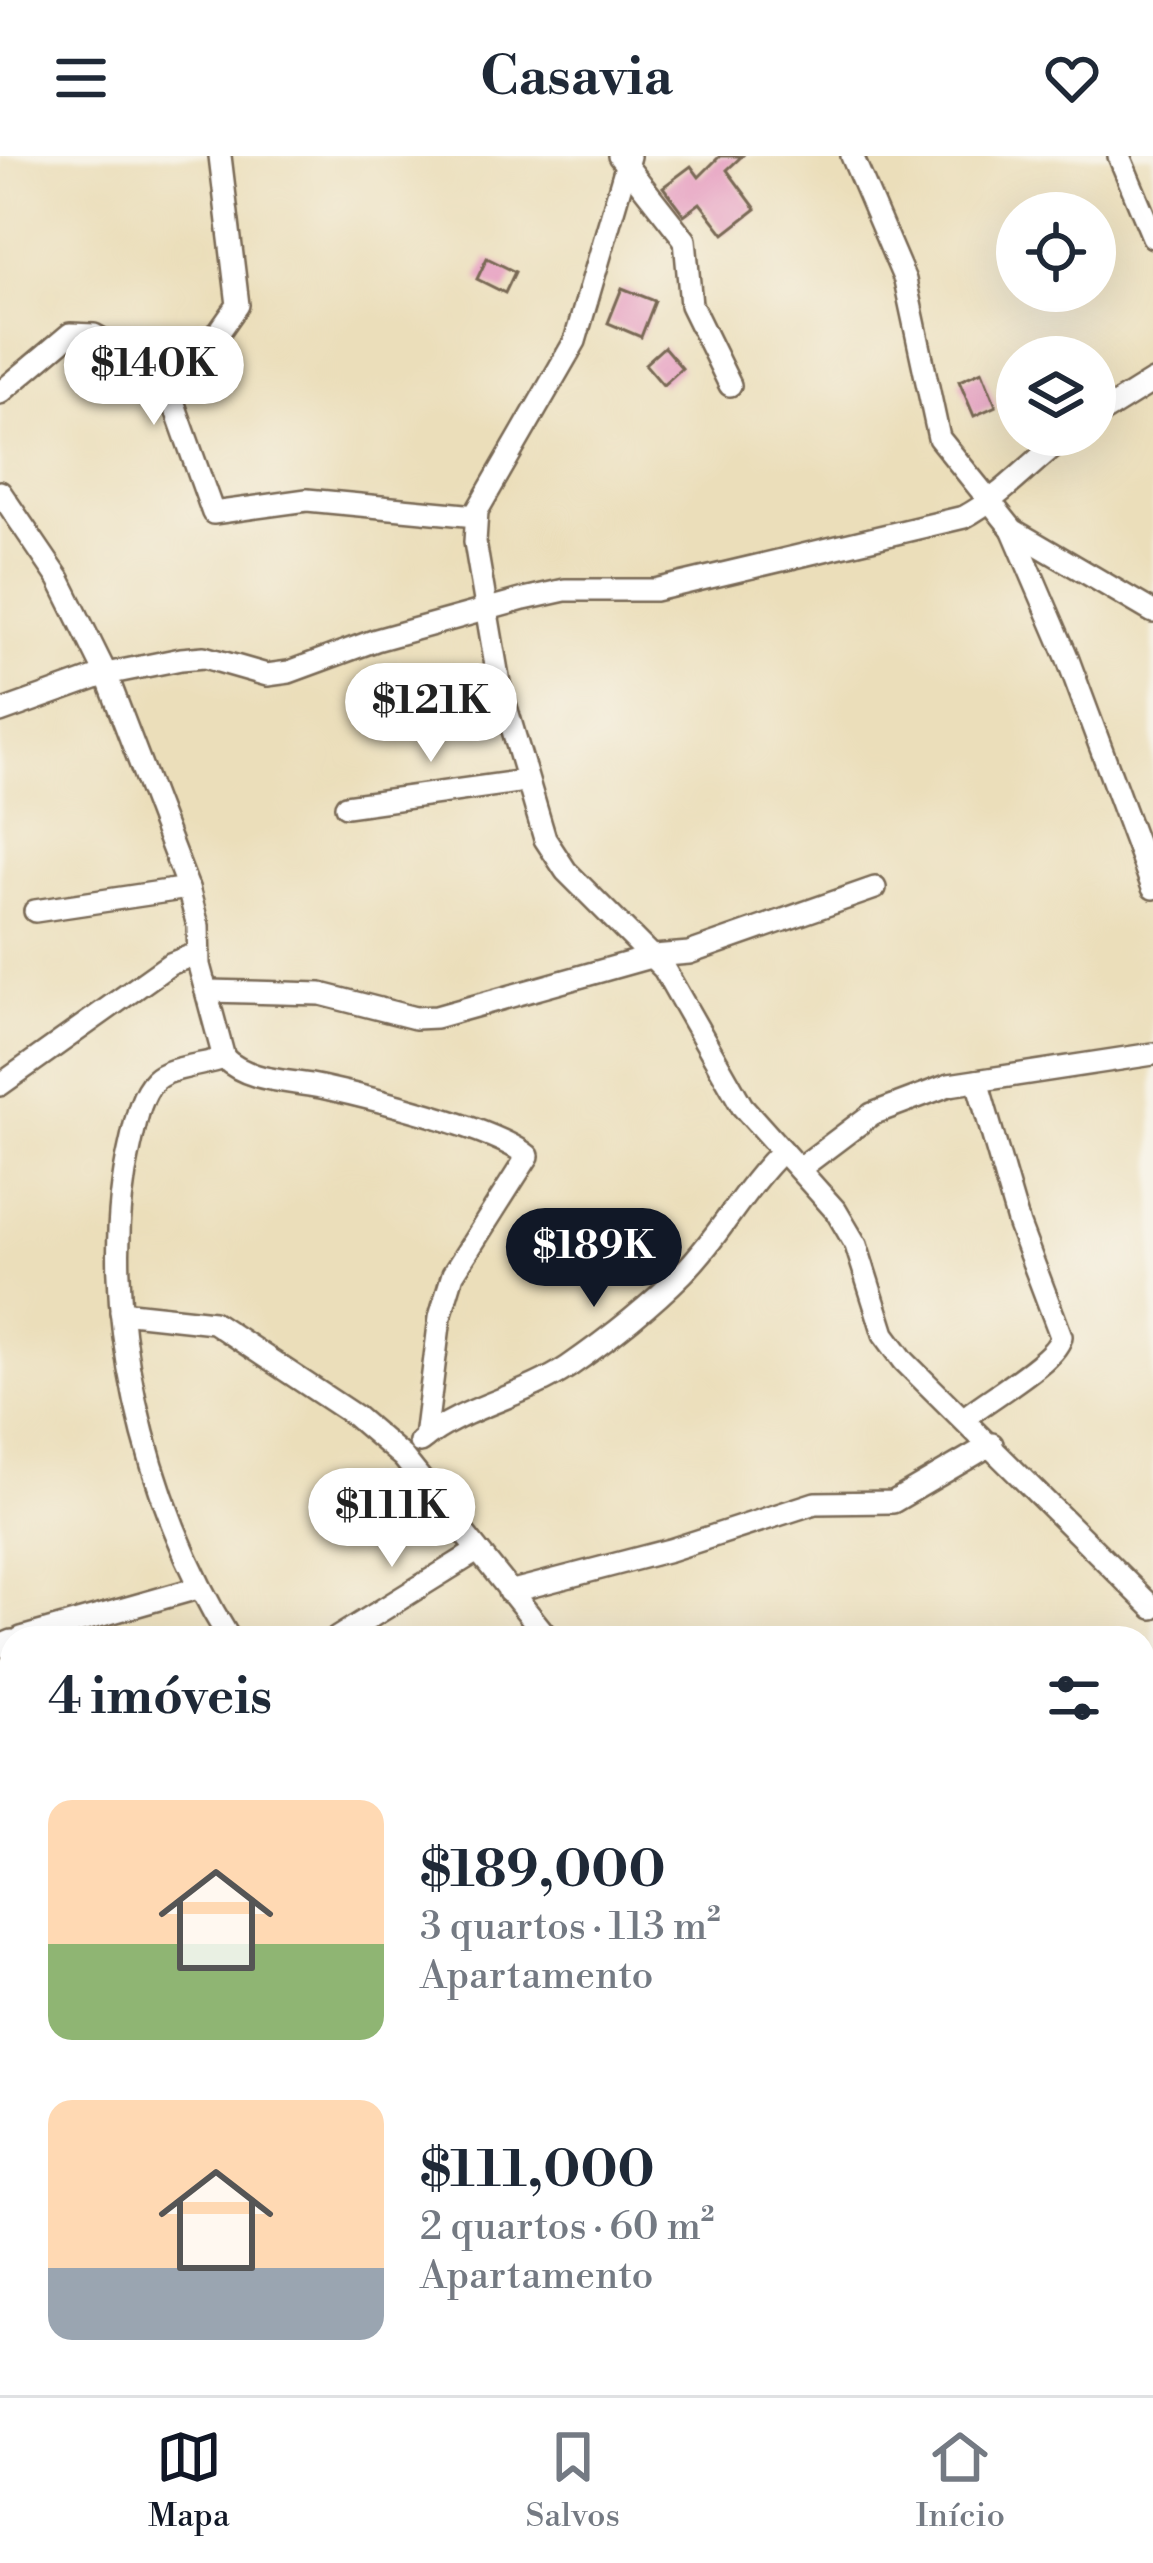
<!DOCTYPE html>
<html lang="pt">
<meta charset="utf-8">
<style>
body{margin:0;font-family:"Libre Bodoni",serif;background:#f2f2f3;color:#1f2937;height:100vh;display:flex;flex-direction:column;font-size:45px;white-space:nowrap}
*{box-sizing:border-box;margin:0}
p{font-size:39px;color:#747a83}
.icon{flex:none;width:66px;height:66px;fill:none;stroke:currentColor;stroke-width:2;stroke-linecap:round;stroke-linejoin:round}
.map{position:relative;flex:1;overflow:hidden}
.panel{position:absolute;left:0px;top:1470px;width:1155px;height:771px;display:flex;flex-direction:column;background:#fff;border-radius:36px 36px 0 0;box-shadow:0 12px 48px #0002}
.panel>*{flex:none}
.controls{position:absolute;left:996px;top:36px;display:grid;gap:24px}
.controls a{display:grid;place-items:center;width:120px;height:120px;border-radius:50%;background:#fff;box-shadow:0 12px 48px #0002;font-size:60px}
.price{position:absolute;translate:-50% -102px;padding:0 27px;border-radius:42px;background:#fff;color:#222;font-size:39px;line-height:78px;filter:drop-shadow(0 3px 6px #0008)}
.price::after{content:'';position:absolute;left:50%;top:72px;width:36px;height:27px;margin-left:-18px;background:inherit;clip-path:polygon(0 0,100% 0,50% 100%)}
.price.selected{background:#111827;color:#fff}
ul{padding:0;list-style:none}
li{display:flex;align-items:center;gap:36px;height:300px;padding:0 48px}
li span{display:grid;place-items:center;flex:none;width:336px;height:240px;border-radius:24px;color:#555}
li>.icon{margin-inline-start:auto}
span .icon{width:144px;height:144px;fill:#fffc;stroke-width:1}
li b{font-size:51px}
h2{display:flex;justify-content:space-between;align-items:center;height:144px;padding:0 48px;font-size:51px}
header{display:flex;justify-content:space-between;align-items:center;height:156px;padding:0 48px;background:#fff;font-size:54px;font-weight:700}
.tab-bar{display:flex;justify-content:space-around;align-items:center;height:168px;border-top:3px solid #e0e1e3;background:#fff;font-size:33px;color:#747a83}
.tab-bar a{display:grid;justify-items:center;gap:6px}
.tab-bar .selected{color:#111827}
.map>svg:first-child{display:block}
.building{fill:#e493bb}
.lines{fill:none;stroke-linecap:round;stroke-linejoin:round}
.minor-casing{stroke:#796955;stroke-width:26}
.tertiary-casing{stroke:#796955;stroke-width:28}
.minor{stroke:#fff;stroke-width:21}
.tertiary{stroke:#fff;stroke-width:24}
</style>
<header><svg class="icon" aria-label="menu" viewBox="0 0 24 24"><path d="M4 6h16M4 12h16M4 18h16"/></svg>Casavia<svg class="icon" aria-label="heart" viewBox="0 0 24 24"><path d="M12 20l-8-8c-3-5 5-10 8-4 3-6 11-1 8 4z"/></svg></header>
<div class="map">
<svg width="1153" height="2239" viewBox="0 0 1153 2239">
<rect width="100%" height="100%" fill="#f7f3e8"/>
<filter id="ink" filterUnits="userSpaceOnUse"><feTurbulence type="fractalNoise" baseFrequency=".00833" numOctaves="2"/><feDisplacementMap in="SourceGraphic" scale="24" xChannelSelector="R" yChannelSelector="G"/><feConvolveMatrix kernelMatrix="1 2 1 2 8 2 1 2 1" color-interpolation-filters="sRGB"/></filter>
<filter id="wash" filterUnits="userSpaceOnUse"><feTurbulence type="fractalNoise" baseFrequency=".004" numOctaves="4" result="noise"/><feDisplacementMap in="SourceGraphic" scale="48" xChannelSelector="R" yChannelSelector="G"/><feGaussianBlur stdDeviation="2.7" result="paint"/><feColorMatrix in="noise" values="0 0 0 0 0 0 0 0 0 0 0 0 0 0 0 0 0 1.4 0 .05"/><feComposite in="paint" operator="in"/></filter>
<g filter="url(#wash)">
<rect width="100%" height="100%" fill="#ebdeba"/>
<g id="blocks">
<!-- building -->
<g class="building">
<polygon points="720,0 742,0 727,14 756,53 724,78 700,47 684,59 663,31 691,10 699,21"/>
<polygon points="487,102 515,116 505,137 477,123"/>
<polygon points="622,132 655,145 641,181 608,167"/>
<polygon points="664,191 682,212 663,229 645,208"/>
<polygon points="982,215 996,250 974,260 959,225"/>
</g>
</g>
</g>
<g filter="url(#ink)">
<use href="#blocks" fill-opacity="0" stroke="#796955" stroke-width="3"/>
<g class="lines">
<!-- minor casing -->
<g class="minor-casing">
<g id="minor">
<polyline points="619,0 685,84 691,149 730,229"/>
<polyline points="629,0 575,185 477,355 475,386 499,527 545,683 566,715 664,813 742,950 836,1055 856,1089 884,1178 904,1205 1153,1452"/>
<polyline points="852,0 905,124 939,282 1013,374 1153,456"/>
<polyline points="1119,0 1153,81"/>
<polyline points="163,217 219,176 238,149 220,0"/>
<polyline points="0,237 70,178 94,179 163,217 213,357 307,344 476,360"/>
<polyline points="1095,261 1153,225"/>
<polyline points="0,336 59,423 106,518 188,732 198,770 199,809 224,902"/>
<polyline points="1013,375 1067,501 1153,732"/>
<path d="M0,556l106,-38 75,-15 23,-2 63,18 22,-3 87,-32 148,-41 41,-9h90l309,-73c38,-20 68,-56 104,-82"/>
<polyline points="346,650 525,625"/>
<polyline points="35,755 188,732"/>
<polyline points="208,835 321,838 415,862 436,861 654,800 689,797 875,732"/>
<polyline points="0,929 170,808 198,797"/>
<polyline points="799,1013 872,958 949,929 1153,898"/>
<polyline points="121,1156 213,1166 355,1260 403,1301 548,1482"/>
<path d="M966,1261c21,-18 93,-58 95,-81l-42,-111 -42,-144"/>
<path d="M420,1286c43,-36 102,-44 148,-75 39,-27 81,-60 115,-94 37,-37 60,-84 99,-122"/>
<polyline points="509,1436 670,1394 815,1347 893,1346 992,1288"/>
<polyline points="21,1482 198,1432"/>
<path d="M229,1482c-82,-131 -135,-337 -99,-491 5,-21 9,-51 25,-67 13,-13 51,-15 69,-22 25,24 64,22 97,29 46,10 174,41 207,69l-75,118 -13,43 -15,121"/>
<polyline points="337,1482 477,1395"/>
<polyline points="0,1490 12,1485"/>
<polyline points="0,1746 12,1770"/>
<polyline points="0,2067 12,2087"/>
<polyline points="0,2156 12,2150"/>
<polyline points="1143,2221 1153,2229"/>
<polyline points="72,2229 75,2239"/>
<polyline points="221,2229 226,2239"/>
<polyline points="549,2229 556,2239"/>
<polyline points="421,2239 422,2229"/>
<polyline points="935,2239 944,2229"/>
</g>
</g>
<!-- tertiary casing -->
<g class="tertiary-casing">
<g id="tertiary">
<polyline points="0,1639 12,1640"/>
<polyline points="1143,1725 1153,1724"/>
</g>
</g>
<!-- minor -->
<use href="#minor" class="minor"/>
<!-- tertiary -->
<use href="#tertiary" class="tertiary"/>
</g>
</g>
</svg>
<div class="controls">
<a><svg class="icon" aria-label="locate" viewBox="0 0 24 24"><circle cx="12" cy="12" r="6"/><path d="M12 2v4M12 18v4M2 12h4M18 12h4"/></svg></a>
<a><svg class="icon" aria-label="layers" viewBox="0 0 24 24"><path d="M12 4l9 5-9 5-9-5zM3 14l9 5 9-5"/></svg></a>
</div>
<b class="price" style="left:154px;top:272px">$140K</b>
<b class="price" style="left:431px;top:609px">$121K</b>
<b class="price selected" style="left:594px;top:1154px">$189K</b>
<b class="price" style="left:392px;top:1414px">$111K</b>
<section class="panel">
<h2>4 imóveis<svg class="icon" aria-label="filters" viewBox="0 0 24 24"><path d="M4 7h16M4 17h16"/><circle cx="9" cy="7" r="2"/><circle cx="15" cy="17" r="2"/></svg></h2>
<ul>
<li><span style="background:linear-gradient(#ffd9b3 60%,#8fb573 0)"><svg class="icon" aria-label="home" viewBox="0 0 24 24"><path d="M3 11l9-7 9 7M6 9v11h12V9"/></svg></span><div><b>$189,000</b><p>3 quartos · 113 m²</p><p>Apartamento</p></div></li>
<li><span style="background:linear-gradient(#ffd9b3 70%,#9aa5b1 0)"><svg class="icon" aria-label="home" viewBox="0 0 24 24"><path d="M3 11l9-7 9 7M6 9v11h12V9"/></svg></span><div><b>$111,000</b><p>2 quartos · 60 m²</p><p>Apartamento</p></div></li>
</ul>
</section>
</div>
<nav class="tab-bar">
<a class="selected"><svg class="icon" aria-label="map" viewBox="0 0 24 24"><path d="M3 6l6-2 6 2 6-2v14l-6 2-6-2-6 2zM9 4v14M15 6v14"/></svg>Mapa</a>
<a><svg class="icon" aria-label="saved" viewBox="0 0 24 24"><path d="M7 4h10v16l-5-4-5 4z"/></svg>Salvos</a>
<a><svg class="icon" aria-label="home" viewBox="0 0 24 24"><path d="M3 11l9-7 9 7M6 9v11h12V9"/></svg>Início</a>
</nav>
